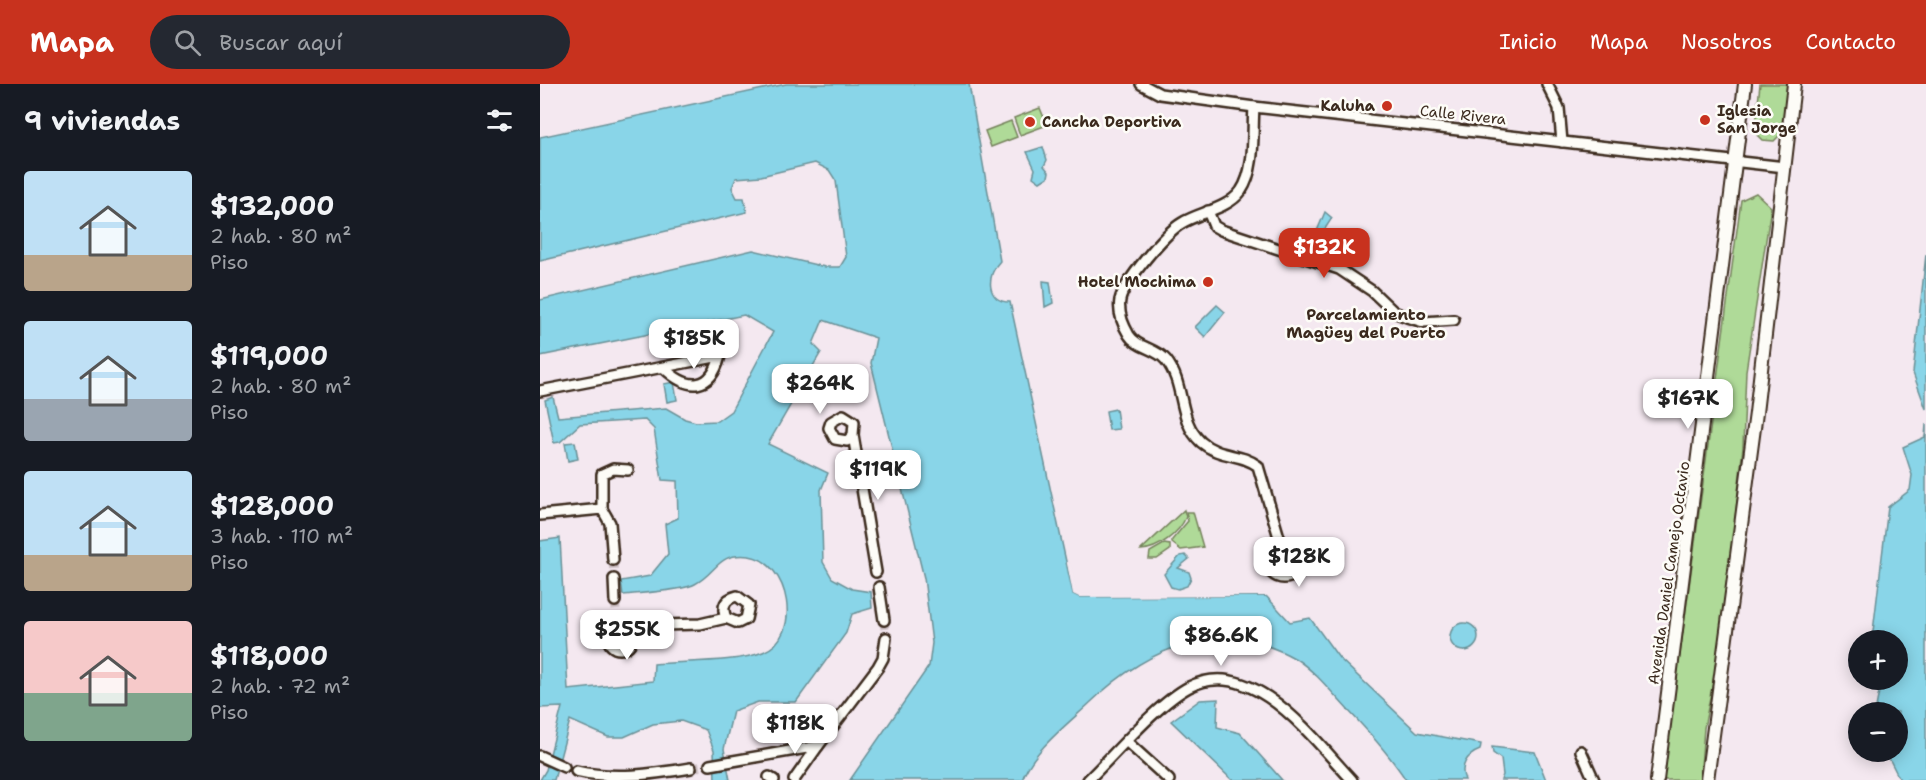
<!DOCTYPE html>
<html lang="es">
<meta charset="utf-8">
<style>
body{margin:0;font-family:"Shantell Sans",sans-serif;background:#242831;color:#f1f3f6;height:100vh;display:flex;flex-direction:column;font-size:22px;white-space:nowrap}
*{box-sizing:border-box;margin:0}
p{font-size:20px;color:#9ea1a6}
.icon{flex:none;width:33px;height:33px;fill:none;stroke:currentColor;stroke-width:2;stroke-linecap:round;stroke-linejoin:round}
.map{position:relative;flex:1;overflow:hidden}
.drawer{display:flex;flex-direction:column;background:#171b24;width:540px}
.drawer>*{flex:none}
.controls{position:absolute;left:1308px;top:546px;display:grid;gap:12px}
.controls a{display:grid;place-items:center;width:60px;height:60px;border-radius:50%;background:#171b24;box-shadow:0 3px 15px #0003;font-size:30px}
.price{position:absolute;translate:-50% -51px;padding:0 14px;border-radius:12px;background:#fff;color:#222;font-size:20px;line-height:39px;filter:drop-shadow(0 2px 3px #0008)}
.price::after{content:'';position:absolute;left:50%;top:36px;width:18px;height:14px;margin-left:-9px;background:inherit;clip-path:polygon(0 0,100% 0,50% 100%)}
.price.current{background:#c8321e;color:#fff}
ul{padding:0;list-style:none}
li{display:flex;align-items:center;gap:18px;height:150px;padding:0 24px}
li span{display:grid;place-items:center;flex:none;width:168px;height:120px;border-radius:6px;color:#555}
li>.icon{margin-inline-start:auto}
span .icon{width:72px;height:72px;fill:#fffc;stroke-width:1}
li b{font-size:26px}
h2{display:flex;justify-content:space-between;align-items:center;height:72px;padding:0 24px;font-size:26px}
header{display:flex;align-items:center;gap:36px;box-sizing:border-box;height:84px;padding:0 30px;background:#c8321e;color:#fff}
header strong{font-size:28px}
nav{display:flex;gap:33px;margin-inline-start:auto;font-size:21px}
.search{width:420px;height:54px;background:#242831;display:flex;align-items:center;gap:15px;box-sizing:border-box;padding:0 21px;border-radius:33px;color:#9ea1a6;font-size:22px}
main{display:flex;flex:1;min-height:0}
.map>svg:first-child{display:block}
.green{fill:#afda98;stroke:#75825b;stroke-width:1.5}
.water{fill:#89d5e8;stroke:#6a9197;stroke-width:1.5}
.pier{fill:#f4e8f0}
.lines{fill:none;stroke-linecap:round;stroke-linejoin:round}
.minor-tunnel{stroke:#cfc2c6;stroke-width:9;stroke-dasharray:9 4.5;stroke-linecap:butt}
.minor-casing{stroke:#3b2a1e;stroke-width:14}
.secondary-casing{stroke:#3b2a1e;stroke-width:16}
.minor{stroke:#fdfcf7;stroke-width:9}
.secondary{stroke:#fdfcf7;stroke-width:12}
.poi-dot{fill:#c8321e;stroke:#fdfcf7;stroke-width:2}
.labels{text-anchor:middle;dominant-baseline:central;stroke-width:5;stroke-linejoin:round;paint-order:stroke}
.poi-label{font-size:15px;font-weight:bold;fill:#3b2a1e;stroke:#fdfcf7;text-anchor:end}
.street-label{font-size:15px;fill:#3b2a1e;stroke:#fdfcf7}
.neighbourhood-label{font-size:16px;font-weight:bold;fill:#3b2a1e;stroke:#fdfcf7}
</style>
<header>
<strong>Mapa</strong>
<div class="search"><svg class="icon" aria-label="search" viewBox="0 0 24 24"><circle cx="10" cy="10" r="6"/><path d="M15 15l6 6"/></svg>Buscar aquí</div>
<nav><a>Inicio</a><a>Mapa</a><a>Nosotros</a><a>Contacto</a></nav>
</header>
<main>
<section class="drawer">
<h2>9 viviendas<svg class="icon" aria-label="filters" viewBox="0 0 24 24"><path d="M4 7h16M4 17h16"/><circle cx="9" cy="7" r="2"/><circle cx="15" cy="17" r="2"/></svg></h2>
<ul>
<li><span style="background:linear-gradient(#bfe0f5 70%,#b9a48a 0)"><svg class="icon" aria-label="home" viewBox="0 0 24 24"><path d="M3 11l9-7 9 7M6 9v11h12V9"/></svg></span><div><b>$132,000</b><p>2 hab. · 80 m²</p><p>Piso</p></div></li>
<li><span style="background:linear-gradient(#bfe0f5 65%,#9aa5b1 0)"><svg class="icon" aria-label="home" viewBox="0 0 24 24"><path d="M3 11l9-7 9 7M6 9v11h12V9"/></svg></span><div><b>$119,000</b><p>2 hab. · 80 m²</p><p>Piso</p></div></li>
<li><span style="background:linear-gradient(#bfe0f5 70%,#b9a48a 0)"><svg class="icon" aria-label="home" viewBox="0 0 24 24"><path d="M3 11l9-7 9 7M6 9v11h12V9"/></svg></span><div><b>$128,000</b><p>3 hab. · 110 m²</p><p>Piso</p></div></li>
<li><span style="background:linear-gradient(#f6c9c9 60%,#7fa58c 0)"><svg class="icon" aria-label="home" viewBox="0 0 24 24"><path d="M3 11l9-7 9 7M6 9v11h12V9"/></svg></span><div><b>$118,000</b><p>2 hab. · 72 m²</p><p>Piso</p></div></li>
</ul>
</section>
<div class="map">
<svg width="1386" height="696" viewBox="0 0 1386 696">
<rect width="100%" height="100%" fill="#f4e8f0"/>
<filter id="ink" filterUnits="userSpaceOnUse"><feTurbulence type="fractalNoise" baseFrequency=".0167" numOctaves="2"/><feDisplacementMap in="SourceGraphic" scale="12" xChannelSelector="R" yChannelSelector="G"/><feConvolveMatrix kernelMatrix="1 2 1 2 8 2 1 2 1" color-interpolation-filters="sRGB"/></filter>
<g filter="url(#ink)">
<!-- green -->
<g class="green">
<polygon points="1220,0 1248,0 1241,50 1234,57 1222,56 1215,49"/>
<polygon points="500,24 507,41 480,51 474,34"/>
<polygon points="471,37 477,53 451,63 445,47"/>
<polygon points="1216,109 1231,123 1206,287 1203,363 1182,552 1164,644 1160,696 1123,696 1201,116"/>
<path d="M644,426l2,7c-7,16 -27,32 -45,33z"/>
<polygon points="646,428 653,428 663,463 641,466 632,459 632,456 648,437"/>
<polygon points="624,460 630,461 630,466 617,475 609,475 610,468"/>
</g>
<!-- water -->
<g class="water">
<path d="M246,0h183l31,177c-14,14 -14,41 10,41l63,292 6,3 187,-1 24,26 20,-4 29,40 78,74 64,12 -1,6c-13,5 -21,16 -15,30h-59c-17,-26 -37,-48 -58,-70 -16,-17 -32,-38 -52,-51 -75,-43 -148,-12 -205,43 -23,22 -58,48 -69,78h-172l79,-114 3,-23 -8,-65 -53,-215 5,-25 -53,-18 -10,24 8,8 -53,92 60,29 -7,17 2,72 9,16 20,11 19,3 1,16 -20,6 -6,19 -50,69h-38l-25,9 -9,38 6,31h-15l-1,-30 -8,-20 -25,-9 -28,3 -29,13h-16l-38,-17 -16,60h-14l6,-10 16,-63 -22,1v-167l20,-3 8,152 85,-9 1,-17c30,-3 82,-1 109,-12 40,-15 27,-90 -14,-96 -32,-4 -32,17 -54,28 -11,7 -57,9 -72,11l-2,-14 29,-5 18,-22 -3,-30 13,-6 -1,-37 -15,-1 -8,-51 -9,-9 -65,4 -20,18 -6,1 -9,-43 8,-3 5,20 108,-9 19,11 11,3 21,-1 14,-10 42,-79 -29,-17 -204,41v-56l213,-50 72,17h15l6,-10 -10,-76 -7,-11 -14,-7 -54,13 -25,2 -4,10 5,10h7l3,14 -207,49v-124z"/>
<polygon points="503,63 507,76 504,82 509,88 508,93 500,98 493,93 495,85 487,68"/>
<polygon points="785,128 792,134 779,154 777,147"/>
<polygon points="1386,170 1386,325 1373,289"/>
<polygon points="503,197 510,198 513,219 505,223"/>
<polygon points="677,221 685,228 665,253 655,243"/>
<polygon points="134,298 137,316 127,318 124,300"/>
<polygon points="576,325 579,345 569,346 566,327"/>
<polygon points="1386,340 1386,696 1360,696 1346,668 1358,668 1358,628 1335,628 1339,608 1336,596 1358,596 1358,556 1332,556 1348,423 1370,406 1372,391 1363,363 1385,353"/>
<polygon points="35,358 38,375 28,377 25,359"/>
<polygon points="640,472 645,471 649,475 638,484 649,488 651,494 647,502 638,505 631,503 624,490"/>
<circle cx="924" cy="553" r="14"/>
<polygon points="678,615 677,643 700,649 742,696 692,696 631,637 660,616"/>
<polygon points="952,663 995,668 1006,696 961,696 963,691 961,675 953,669"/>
</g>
<!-- pier -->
<polygon class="pier" points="530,478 536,508 540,510 728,510 726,512 539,513 533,510 527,479"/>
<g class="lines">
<!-- minor-tunnel -->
<g class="minor-tunnel">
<polyline points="73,476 74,495"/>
<polyline points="75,517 77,534"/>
<polyline points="344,536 346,554"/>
<polyline points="151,684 170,681"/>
</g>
<!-- minor casing -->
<g class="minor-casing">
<g id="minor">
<polyline points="601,0 620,10 714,23 1245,83"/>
<polyline points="1007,0 1019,24 1022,58"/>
<path d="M714,23c-2,25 2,62 -13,84 -13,18 -41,21 -59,32 -17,10 -58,59 -62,77 -2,12 3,25 9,35 8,13 27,13 37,25 20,25 11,60 35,82 20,17 38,10 57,24l23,78"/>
<polyline points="668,127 674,142 681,146 799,185 832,207 854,228 867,233 883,238 914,236"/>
<path d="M0,307l180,-35c-9,35 -32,35 -56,12"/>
<polyline points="313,351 307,357 295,355 289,344 291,338 303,331 314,338 313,351 336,488"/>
<polyline points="62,425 62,390 73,385 88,386"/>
<polyline points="0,431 62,425 70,439 73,476"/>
<circle cx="744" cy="477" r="17"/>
<polyline points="74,495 75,517"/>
<polyline points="339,503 344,536"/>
<circle cx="80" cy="553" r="12"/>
<path d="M86,542l74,-2 26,-6 12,5 8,-4 3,-14 -12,-9c-12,3 -16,10 -11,22"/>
<polyline points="587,658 629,696"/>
<polyline points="1041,667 1054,696"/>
<polyline points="0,672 24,683"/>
<polyline points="170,681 278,662 338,583 343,574 346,554"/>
<path d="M36,687c38,9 77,3 115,-3"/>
<polyline points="229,693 234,696"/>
<polyline points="254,696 278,662"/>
<path d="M548,696c27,-26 69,-76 101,-93 64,-33 125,53 163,93"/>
</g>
</g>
<!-- secondary casing -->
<g class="secondary-casing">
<g id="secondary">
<polyline points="1117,696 1205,0"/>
<polyline points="1167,696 1216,329 1254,0"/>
</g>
</g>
<!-- minor -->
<use href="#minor" class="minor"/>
<!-- secondary -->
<use href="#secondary" class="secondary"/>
</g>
</g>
<!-- markers -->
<g class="poi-dot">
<circle cx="847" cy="22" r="6"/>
<circle cx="1165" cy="36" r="6"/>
<circle cx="490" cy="38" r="6"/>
<circle cx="668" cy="198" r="6"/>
</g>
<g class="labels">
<!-- poi labels -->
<g class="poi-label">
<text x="835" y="22">Kaluha</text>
<text x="1177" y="27" text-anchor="start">Iglesia<tspan x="1177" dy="17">San Jorge</tspan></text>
<text x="502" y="38" text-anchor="start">Cancha Deportiva</text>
<text x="656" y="198">Hotel Mochima</text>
</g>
<!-- street labels -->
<g class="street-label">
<text transform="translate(923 31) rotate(6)">Calle Rivera</text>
<text transform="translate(1129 489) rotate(-82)">Avenida Daniel Camejo Octavio</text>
</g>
<!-- neighbourhood labels -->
<g class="neighbourhood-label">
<text x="826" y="230">Parcelamiento<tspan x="826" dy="18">Magüey del Puerto</tspan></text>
</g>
</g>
</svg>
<div class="controls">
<a>+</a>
<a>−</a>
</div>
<b class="price current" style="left:784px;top:195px">$132K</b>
<b class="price" style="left:154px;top:286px">$185K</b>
<b class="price" style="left:280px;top:331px">$264K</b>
<b class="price" style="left:1148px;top:346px">$167K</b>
<b class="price" style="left:338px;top:417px">$119K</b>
<b class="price" style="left:759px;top:504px">$128K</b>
<b class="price" style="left:87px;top:577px">$255K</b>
<b class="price" style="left:681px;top:583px">$86.6K</b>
<b class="price" style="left:255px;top:671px">$118K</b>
</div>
</main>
